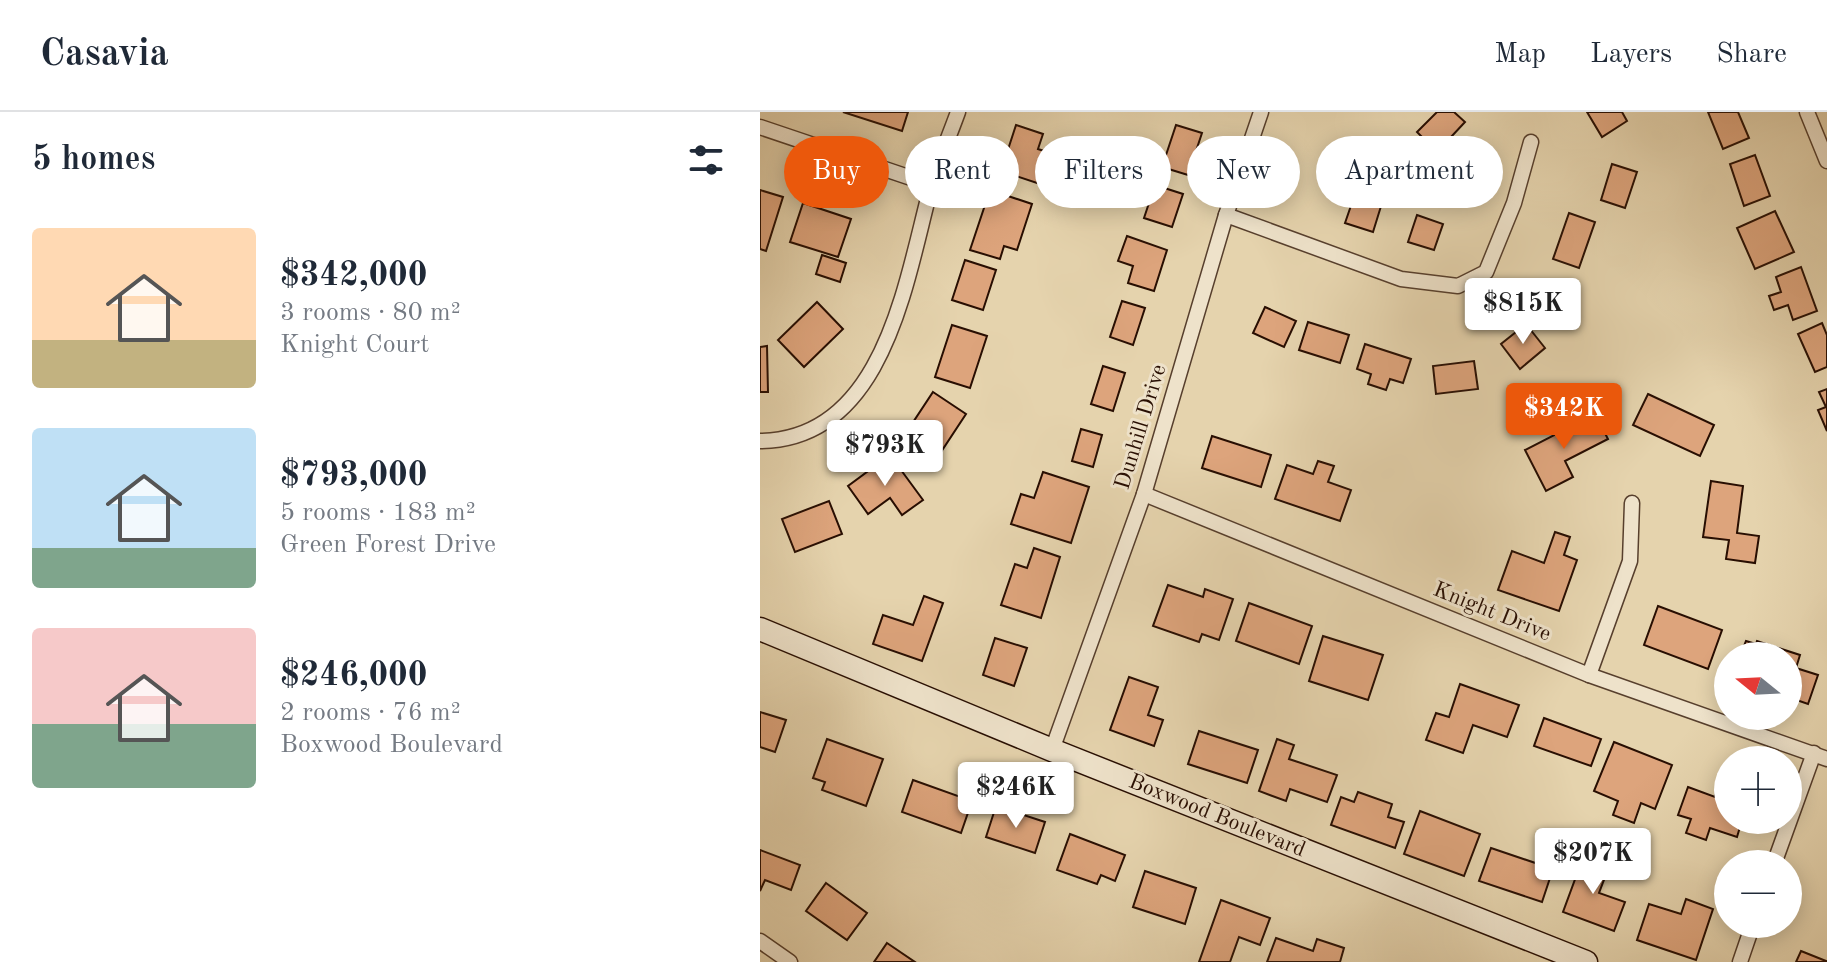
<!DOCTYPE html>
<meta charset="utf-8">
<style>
body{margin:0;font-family:"Old Standard TT",serif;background:#f2f2f3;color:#1f2937;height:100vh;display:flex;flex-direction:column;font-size:30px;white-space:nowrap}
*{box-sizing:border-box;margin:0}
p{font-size:26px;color:#747a83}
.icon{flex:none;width:44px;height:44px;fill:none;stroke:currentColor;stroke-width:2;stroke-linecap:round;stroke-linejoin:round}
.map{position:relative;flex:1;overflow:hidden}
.side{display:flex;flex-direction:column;background:#fff;width:760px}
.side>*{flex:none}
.hud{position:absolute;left:24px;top:24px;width:760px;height:72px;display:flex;gap:16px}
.needle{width:52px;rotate:288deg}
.buttons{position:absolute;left:954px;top:530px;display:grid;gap:16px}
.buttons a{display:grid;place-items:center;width:88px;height:88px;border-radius:50%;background:#fff;box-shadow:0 4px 20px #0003;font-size:40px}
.price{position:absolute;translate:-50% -68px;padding:0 18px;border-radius:8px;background:#fff;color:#222;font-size:26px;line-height:52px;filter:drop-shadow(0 2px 4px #0008)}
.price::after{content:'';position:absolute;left:50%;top:48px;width:24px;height:18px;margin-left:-12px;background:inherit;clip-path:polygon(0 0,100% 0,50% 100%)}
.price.on{background:#ea580c;color:#fff}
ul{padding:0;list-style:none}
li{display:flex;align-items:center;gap:24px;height:200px;padding:0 32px}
li span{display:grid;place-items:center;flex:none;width:224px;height:160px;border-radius:8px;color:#555}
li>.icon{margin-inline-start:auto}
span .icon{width:96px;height:96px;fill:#fffc;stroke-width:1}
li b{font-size:34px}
h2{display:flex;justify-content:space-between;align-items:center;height:96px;padding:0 32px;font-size:34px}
.chip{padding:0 28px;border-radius:36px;background:#fff;box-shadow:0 4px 20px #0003;font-size:28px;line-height:72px}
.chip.on{background:#ea580c;color:#fff}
header{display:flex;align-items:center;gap:48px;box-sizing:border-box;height:112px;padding:0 40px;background:#fff;border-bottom:2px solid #e0e1e3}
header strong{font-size:38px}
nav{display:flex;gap:44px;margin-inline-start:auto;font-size:28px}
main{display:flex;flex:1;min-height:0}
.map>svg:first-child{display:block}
.building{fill:#dda47c;stroke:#280e02;stroke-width:2}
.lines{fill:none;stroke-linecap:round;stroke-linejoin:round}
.street-casing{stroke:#573f2d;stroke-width:17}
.secondary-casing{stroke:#280e02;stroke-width:25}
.street{stroke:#eee2ca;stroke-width:14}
.secondary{stroke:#eee2ca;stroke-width:22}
.labels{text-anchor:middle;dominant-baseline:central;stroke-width:6;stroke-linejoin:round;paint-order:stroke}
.street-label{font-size:22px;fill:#280e02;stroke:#eee2ca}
</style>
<header>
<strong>Casavia</strong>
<nav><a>Map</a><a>Layers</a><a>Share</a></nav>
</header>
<main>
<section class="side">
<h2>5 homes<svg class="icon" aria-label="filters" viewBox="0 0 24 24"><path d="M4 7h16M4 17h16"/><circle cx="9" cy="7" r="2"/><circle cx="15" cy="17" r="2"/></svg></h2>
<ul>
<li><span style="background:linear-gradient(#ffd9b3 70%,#c2b280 0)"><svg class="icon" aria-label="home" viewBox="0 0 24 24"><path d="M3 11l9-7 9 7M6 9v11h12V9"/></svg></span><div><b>$342,000</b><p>3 rooms · 80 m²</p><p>Knight Court</p></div></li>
<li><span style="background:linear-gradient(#bfe0f5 75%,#7fa58c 0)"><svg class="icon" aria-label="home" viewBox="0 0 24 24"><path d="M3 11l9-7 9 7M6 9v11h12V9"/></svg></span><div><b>$793,000</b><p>5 rooms · 183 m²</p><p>Green Forest Drive</p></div></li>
<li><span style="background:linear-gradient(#f6c9c9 60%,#7fa58c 0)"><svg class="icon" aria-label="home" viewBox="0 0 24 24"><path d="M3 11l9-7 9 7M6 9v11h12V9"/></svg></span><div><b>$246,000</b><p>2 rooms · 76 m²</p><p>Boxwood Boulevard</p></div></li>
</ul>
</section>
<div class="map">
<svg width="1067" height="850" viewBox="0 0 1067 850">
<rect width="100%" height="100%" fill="#e5d3ad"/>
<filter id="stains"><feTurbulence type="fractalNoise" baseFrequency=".0025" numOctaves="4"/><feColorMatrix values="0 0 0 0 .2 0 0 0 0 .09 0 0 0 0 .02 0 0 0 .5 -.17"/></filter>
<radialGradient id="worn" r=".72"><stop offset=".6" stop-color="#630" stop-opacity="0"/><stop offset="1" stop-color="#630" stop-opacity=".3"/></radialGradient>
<!-- building -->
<g class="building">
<polygon points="83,0 148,0 142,19"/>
<polygon points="677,0 694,0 705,10 677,40 657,20"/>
<polygon points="827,0 862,0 867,9 842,25"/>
<polygon points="948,0 978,0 989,26 963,37"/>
<polygon points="256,13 283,22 278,37 290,41 280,72 241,59"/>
<polygon points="416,13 442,21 428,63 402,55"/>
<polygon points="995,43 1010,84 984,94 970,52"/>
<polygon points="852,52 877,60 865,96 841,88"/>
<polygon points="395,73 423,82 412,115 384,106"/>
<polygon points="0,78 23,85 6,139 0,137"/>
<polygon points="230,78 272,92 257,138 244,134 240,147 210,138"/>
<polygon points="595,82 622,91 613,120 585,111"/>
<polygon points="43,91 91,107 78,145 30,130"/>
<polygon points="1015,99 1034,140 995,157 977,116"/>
<polygon points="809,101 835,110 819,156 793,147"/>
<polygon points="657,103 683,112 674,138 648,130"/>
<polygon points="367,124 407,138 394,179 368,171 373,154 358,149"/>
<polygon points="62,143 86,151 80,170 56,162"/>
<polygon points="205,148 236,158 223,198 192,188"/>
<polygon points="1041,155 1057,199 1033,208 1028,193 1014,198 1009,184 1021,180 1016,165"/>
<polygon points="362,189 385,196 373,233 350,225"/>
<polygon points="57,190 83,217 44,255 18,228"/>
<polygon points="505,195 536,209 524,235 493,221"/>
<polygon points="548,210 589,223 580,251 539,238"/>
<polygon points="1062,211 1067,223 1067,255 1055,260 1038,222"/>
<polygon points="766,212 785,236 760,257 741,232"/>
<polygon points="192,213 227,224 210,276 175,265"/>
<polygon points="605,232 651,247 643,271 630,267 626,278 608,272 611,262 597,257"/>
<polygon points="7,234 8,280 0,280 0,235"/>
<polygon points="714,249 718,277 676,282 673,254"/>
<polygon points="343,254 365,261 353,299 331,292"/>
<polygon points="1067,277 1067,319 1058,298 1066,295 1059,280"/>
<polygon points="173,280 206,302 175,349 142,327"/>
<polygon points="888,282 954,313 940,344 873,313"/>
<polygon points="835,302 848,327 805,349 813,365 786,379 765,338"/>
<polygon points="321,317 342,323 333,355 312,349"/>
<polygon points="452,324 511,343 501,375 442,356"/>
<polygon points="130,343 163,388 142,403 130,386 108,402 88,374"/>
<polygon points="558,349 574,354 568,370 591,378 580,409 515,387 527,353 553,362"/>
<polygon points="283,360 329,375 311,431 251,412 261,382 274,386"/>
<polygon points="951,369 983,374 977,421 999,424 995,451 966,447 969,428 943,425"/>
<polygon points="69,389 82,422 35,440 22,407"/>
<polygon points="795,420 810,425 804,443 817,448 799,499 738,478 752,439 784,451"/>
<polygon points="274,436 300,445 281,506 241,493 255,452 267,456"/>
<polygon points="408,473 443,485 445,477 473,487 459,528 442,522 439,530 393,514"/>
<polygon points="164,484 183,491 162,549 113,532 123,503 153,513"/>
<polygon points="489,491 552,514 539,552 476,529"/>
<polygon points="898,494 962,518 948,557 884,533"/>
<polygon points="563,524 623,543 608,588 549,569"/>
<polygon points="235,526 267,536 254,574 223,563"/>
<polygon points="986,529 996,532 997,529 1040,543 1036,556 1058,563 1048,592 1028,585 1028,544 980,544"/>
<polygon points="369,565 398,575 388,603 403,608 394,634 350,618"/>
<polygon points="700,572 759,593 747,625 713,613 703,641 666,628 676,601 689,605"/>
<polygon points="0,600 26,608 15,640 0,635"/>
<polygon points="784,606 841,627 831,654 774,634"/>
<polygon points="439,619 498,638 487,671 428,652"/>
<polygon points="67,627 123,647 106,694 62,678 65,670 53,666"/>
<polygon points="517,627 534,633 529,647 577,663 567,690 530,677 526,689 499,679"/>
<polygon points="854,630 912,653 895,697 881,691 874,711 853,703 858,689 834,679"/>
<polygon points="153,668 212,689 201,721 142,700"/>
<polygon points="928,675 955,685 957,678 968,682 968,708 982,708 977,725 950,716 946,728 926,721 931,707 918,703"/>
<polygon points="598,680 632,692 628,705 644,710 635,736 571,713 581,685 594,690"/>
<polygon points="236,694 285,710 275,741 226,725"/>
<polygon points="660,699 720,722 704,764 644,742"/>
<polygon points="310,722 365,743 355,769 341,763 337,772 297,758"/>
<polygon points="731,736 793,757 782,790 719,769"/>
<polygon points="0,738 40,753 31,778 5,768 0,779"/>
<polygon points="824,743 850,752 839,781 865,790 854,819 803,800"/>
<polygon points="385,759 436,776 425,812 373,795"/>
<polygon points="66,771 107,801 87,828 46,799"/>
<polygon points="926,787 953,797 936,848 877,828 889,792 921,802"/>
<polygon points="461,788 510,806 500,833 479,825 470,850 439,850"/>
<polygon points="516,826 553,839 557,827 584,836 580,850 507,850"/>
<polygon points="127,831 155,850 114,850"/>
<polygon points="1041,839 1066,849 1066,850 1036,850"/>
</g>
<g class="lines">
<!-- street casing -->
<g class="street-casing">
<g id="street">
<polyline points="1047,0 1067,49"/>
<polyline points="0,15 172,73"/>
<polyline points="466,103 641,167 698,174 726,160 754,91 771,30"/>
<path d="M0,329c125,-1 146,-162 171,-254 7,-25 18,-50 27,-75"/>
<polyline points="384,382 829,563 1067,647"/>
<polyline points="829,563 870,449 872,391"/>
<polyline points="292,638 384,382 466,103 501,0"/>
<polyline points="1014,752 1054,641"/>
<polyline points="0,829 30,850"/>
<polyline points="980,850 993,812"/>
</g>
</g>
<!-- secondary casing -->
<g class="secondary-casing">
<polyline id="secondary" points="0,517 292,638 826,850"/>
</g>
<!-- street -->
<use href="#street" class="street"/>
<!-- secondary -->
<use href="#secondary" class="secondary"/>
</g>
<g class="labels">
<!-- street labels -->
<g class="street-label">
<text transform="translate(381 315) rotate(-73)">Dunhill Drive</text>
<text transform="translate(732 500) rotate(22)">Knight Drive</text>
<text transform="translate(457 704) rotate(22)">Boxwood Boulevard</text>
</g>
</g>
<rect width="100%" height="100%" filter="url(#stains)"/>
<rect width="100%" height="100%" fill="url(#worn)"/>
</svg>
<div class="buttons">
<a><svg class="needle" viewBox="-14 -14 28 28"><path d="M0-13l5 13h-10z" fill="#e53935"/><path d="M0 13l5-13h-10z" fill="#747a83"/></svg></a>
<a>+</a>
<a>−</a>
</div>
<b class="price" style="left:763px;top:234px">$815K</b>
<b class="price on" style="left:804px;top:339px">$342K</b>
<b class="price" style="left:125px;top:376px">$793K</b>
<b class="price" style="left:256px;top:718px">$246K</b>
<b class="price" style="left:833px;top:784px">$207K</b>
<div class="hud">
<a class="chip on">Buy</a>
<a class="chip">Rent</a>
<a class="chip">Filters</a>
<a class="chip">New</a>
<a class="chip">Apartment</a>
</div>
</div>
</main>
